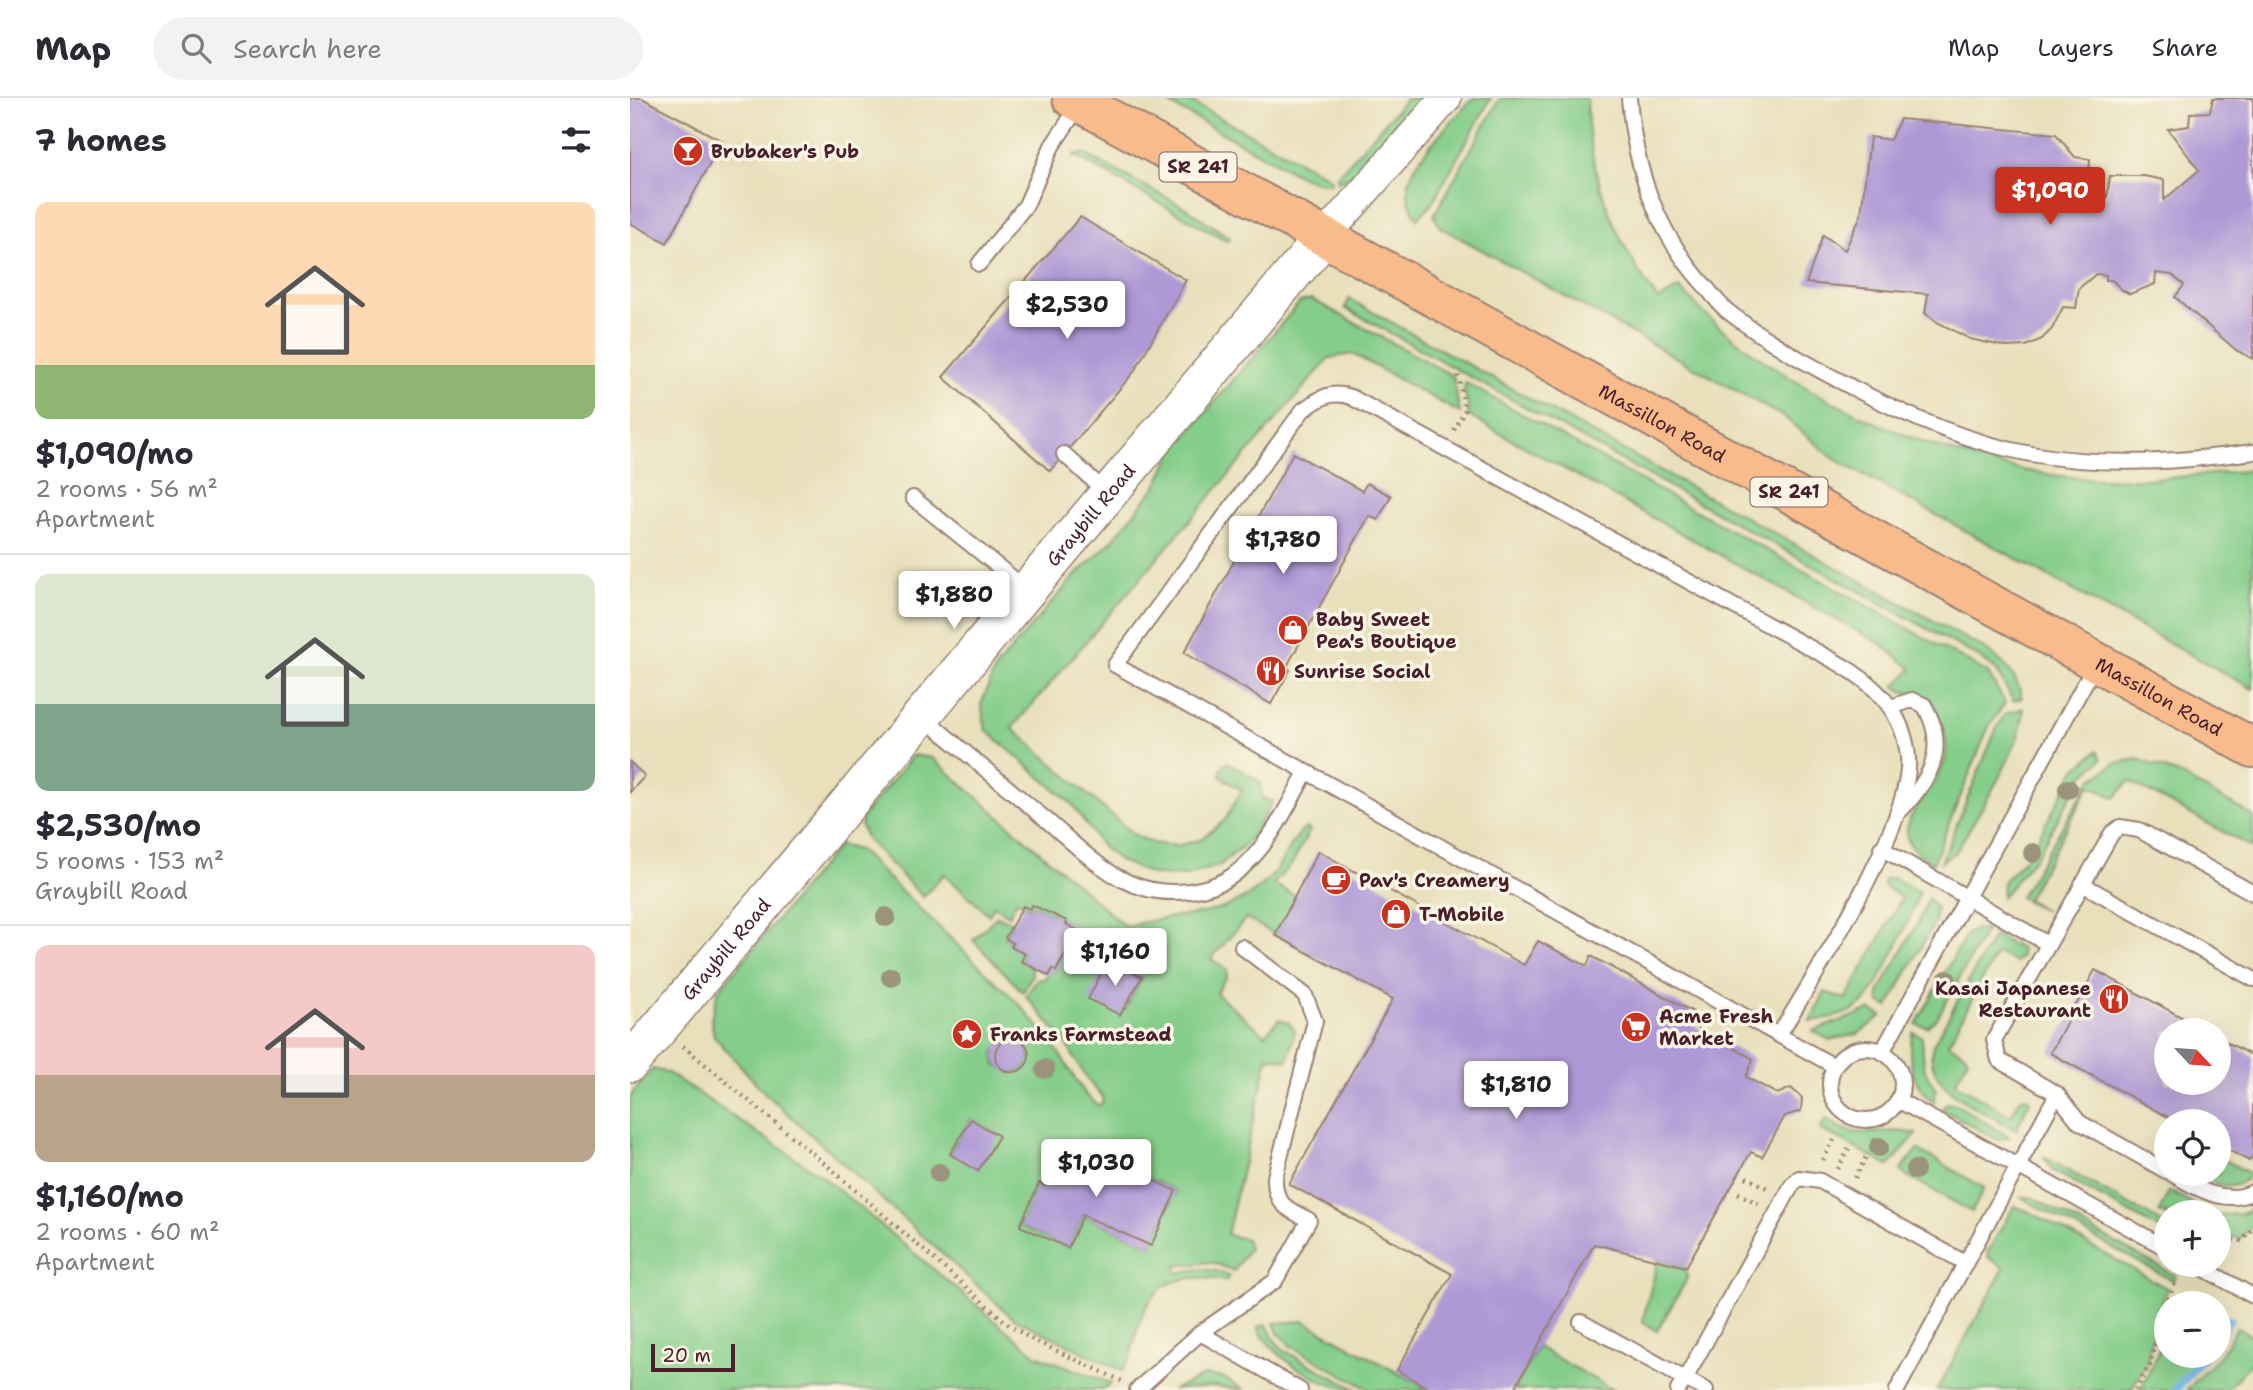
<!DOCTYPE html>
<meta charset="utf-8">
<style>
body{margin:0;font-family:"Shantell Sans",sans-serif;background:#f2f2f3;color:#2b2b33;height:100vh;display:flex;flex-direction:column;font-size:26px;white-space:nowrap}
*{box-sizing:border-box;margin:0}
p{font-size:23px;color:#7c7c81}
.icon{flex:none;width:38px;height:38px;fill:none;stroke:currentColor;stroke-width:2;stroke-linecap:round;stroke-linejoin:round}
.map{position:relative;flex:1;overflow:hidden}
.sheet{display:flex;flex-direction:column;background:#fff;width:630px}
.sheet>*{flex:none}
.needle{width:46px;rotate:116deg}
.tools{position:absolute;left:1524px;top:920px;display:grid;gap:14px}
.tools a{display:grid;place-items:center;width:77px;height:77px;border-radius:50%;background:#fff;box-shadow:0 7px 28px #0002;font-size:35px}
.scale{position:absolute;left:21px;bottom:18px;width:84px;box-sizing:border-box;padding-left:7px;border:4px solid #4a1f2b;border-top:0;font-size:19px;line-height:24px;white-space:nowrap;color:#4a1f2b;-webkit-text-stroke:5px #fcf5e5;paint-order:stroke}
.price{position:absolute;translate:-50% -60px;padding:0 16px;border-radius:7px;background:#fff;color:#222;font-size:23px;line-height:46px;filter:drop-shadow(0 2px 4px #0008)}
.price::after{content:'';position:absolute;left:50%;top:42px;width:21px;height:16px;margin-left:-10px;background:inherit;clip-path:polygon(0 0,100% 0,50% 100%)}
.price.selected{background:#c8321e;color:#fff}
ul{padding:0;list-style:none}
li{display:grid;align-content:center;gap:14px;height:371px;padding:0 35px}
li+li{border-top:2px solid #e1e1e2}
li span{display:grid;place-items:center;height:217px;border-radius:14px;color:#555}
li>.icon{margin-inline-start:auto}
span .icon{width:126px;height:126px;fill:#fffc;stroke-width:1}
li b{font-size:30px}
h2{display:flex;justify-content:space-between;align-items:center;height:84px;padding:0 35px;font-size:30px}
header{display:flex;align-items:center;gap:42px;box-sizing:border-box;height:98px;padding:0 35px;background:#fff;border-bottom:2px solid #e1e1e2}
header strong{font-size:33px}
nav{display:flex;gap:38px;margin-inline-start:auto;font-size:24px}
.search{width:490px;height:63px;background:#f2f2f3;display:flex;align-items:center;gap:18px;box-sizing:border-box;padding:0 24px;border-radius:38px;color:#7c7c81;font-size:26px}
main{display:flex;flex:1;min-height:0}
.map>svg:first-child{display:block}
.green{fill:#85ce8a;stroke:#68765a;stroke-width:2;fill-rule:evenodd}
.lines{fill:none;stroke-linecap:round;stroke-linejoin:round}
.stream{stroke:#71b8e9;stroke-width:9}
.building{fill:#ae99d6}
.service-casing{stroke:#998073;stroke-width:18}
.minor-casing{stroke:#998073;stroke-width:33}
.tertiary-casing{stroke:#998073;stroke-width:40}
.primary-casing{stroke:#998073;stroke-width:42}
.path{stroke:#998073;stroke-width:4.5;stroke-dasharray:2 5;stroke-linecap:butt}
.service{stroke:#fff;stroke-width:14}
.minor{stroke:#fff;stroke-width:30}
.tertiary{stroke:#fff;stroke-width:37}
.primary{stroke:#fabb8c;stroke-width:38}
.tree{fill:#9b937c}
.labels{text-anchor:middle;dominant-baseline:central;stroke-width:7;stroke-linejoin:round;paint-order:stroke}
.shield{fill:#fcf5e5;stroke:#7f5f63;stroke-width:2}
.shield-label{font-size:18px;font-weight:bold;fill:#4a1f2b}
.poi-label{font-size:19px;font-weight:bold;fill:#4a1f2b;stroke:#fcf5e5;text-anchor:start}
.street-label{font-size:19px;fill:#4a1f2b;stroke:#fcf5e5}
</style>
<header>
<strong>Map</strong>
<div class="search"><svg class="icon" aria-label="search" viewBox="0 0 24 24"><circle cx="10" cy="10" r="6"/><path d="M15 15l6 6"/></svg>Search here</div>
<nav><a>Map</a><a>Layers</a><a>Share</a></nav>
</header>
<main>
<section class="sheet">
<h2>7 homes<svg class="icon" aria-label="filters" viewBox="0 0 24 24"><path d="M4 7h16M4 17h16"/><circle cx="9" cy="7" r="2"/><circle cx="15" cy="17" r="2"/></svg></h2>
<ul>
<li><span style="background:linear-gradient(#ffd9b3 75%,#8fb573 0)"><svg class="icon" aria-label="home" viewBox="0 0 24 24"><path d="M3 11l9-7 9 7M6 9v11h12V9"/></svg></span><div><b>$1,090/mo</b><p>2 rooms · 56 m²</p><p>Apartment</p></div></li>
<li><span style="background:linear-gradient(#dfe7d0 60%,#7fa58c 0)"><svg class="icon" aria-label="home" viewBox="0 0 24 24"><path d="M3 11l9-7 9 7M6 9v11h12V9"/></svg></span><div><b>$2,530/mo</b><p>5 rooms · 153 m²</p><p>Graybill Road</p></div></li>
<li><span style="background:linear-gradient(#f6c9c9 60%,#b9a48a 0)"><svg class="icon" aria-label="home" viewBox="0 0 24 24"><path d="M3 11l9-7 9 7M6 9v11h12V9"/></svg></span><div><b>$1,160/mo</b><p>2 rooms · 60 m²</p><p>Apartment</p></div></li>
</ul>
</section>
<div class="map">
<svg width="1623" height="1292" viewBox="0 0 1623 1292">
<rect width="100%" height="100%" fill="#fcf5e5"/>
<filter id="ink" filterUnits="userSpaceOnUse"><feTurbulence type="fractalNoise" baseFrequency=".0143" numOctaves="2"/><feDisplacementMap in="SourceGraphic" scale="14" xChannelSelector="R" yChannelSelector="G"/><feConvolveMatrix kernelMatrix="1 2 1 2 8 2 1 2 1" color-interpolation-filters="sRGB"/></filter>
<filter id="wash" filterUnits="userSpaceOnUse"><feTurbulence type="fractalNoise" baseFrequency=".00686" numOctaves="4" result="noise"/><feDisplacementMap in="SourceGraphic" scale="28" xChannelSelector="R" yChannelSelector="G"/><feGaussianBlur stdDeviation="1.57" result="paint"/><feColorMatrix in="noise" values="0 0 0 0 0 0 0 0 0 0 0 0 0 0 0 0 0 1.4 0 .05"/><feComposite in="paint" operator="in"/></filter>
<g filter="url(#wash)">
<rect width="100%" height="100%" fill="#e8e0bb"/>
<!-- green -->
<g class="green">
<polygon points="529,0 554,0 700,80 701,85 686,84 670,78"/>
<polygon points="777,0 792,0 728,74 708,84 707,78"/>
<path d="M843,0h18l-60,107 -14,14c-5,-10 -10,-20 -9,-32 4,-29 46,-67 65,-89z"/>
<path d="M870,0h87c0,74 28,143 71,202l21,-12c11,9 19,20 30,30 17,15 35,29 54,42 91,63 226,116 337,119 51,2 102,-4 153,-9v219l-420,-231 -49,-41 -344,-190 -6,-12z"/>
<polygon points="453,55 558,111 600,140 597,143 444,57"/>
<polygon points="681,201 823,278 830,315 723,256 699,260 382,630 503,736 522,745 546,748 570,742 595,722 612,692 591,679 591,671 598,664 630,684 632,700 642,704 620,742 590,767 556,778 523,777 490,763 473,750 442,706 356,632 351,606 366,569 444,479 482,443 527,387 543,353 670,204"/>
<path d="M719,201l634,349c20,13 34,26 39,50l-9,3 -16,-30 -18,-14 -634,-349z"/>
<path d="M836,285l522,290 17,30 -16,23 -56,137c-63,-31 7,-70 13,-108 2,-18 -7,-41 -16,-57l-28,-7 -7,-5 17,-17 -31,-25 -414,-229 2,-4 -5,-23z"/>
<path d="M1393,610c3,35 -49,111 -67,144l-15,10 55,-132 9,-16z"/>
<polygon points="1467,653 1472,661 1451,680 1408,756 1372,799 1373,784 1400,755 1445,672"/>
<path d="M283,657l19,3 194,169c55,-19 93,-1 142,-47 15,-14 22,-41 38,-52l4,2 -18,34 -19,20 24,13 -22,38 -29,-17 -35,41 16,11v6l-11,17 49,42 14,-16 10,4 6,8 -7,29 -20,-3 -41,178 19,4 3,9 -15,23 -23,-9 -35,4 1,7c18,-4 36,-7 52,4l-4,4c-46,-9 -75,1 -88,49 -5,16 -4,27 -15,41l-109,-53 -249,-226 -50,-56 -3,-17 7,-28 121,-146 19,5 10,9 151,145 32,37 35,54 13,11 3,-3 1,-6 -14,-15 -26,-43 -37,-43 11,-16 7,-1 9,-10 3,2 22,-40 -12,-7v-3l-33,-16 -3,3 -13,-8 -8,15 -15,-9 -5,9 -45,-41 -21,23 -56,-57 -6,-14 1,-9zM478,862l34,17 -17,33 -2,-1zM383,938l13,7 4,14 -6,12 -12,4 -16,-8 -2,-12 8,-13zM341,1021l28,17 -49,18v-1zM436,1042l110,51 -25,55 -68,-31 -15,33 -48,-22 19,-43 6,3z"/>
<polygon points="1507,661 1546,675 1623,718 1623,750 1499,683 1485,700 1460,687 1397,801 1416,813 1390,799 1460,683 1486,665"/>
<path d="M1264,780l25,14c-7,23 -40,97 -57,112 -12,11 -36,15 -52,17l15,-29 21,7 56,-101 -19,-13 2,-6z"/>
<polygon points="1298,800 1306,810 1305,824 1258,909 1249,904 1249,894 1290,821"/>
<polygon points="367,818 383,825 375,840 383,845 382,849 395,856 391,863 401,869 402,877 393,894 343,842"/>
<polygon points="1345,831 1356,832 1307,920 1297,929 1286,926 1336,837"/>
<path d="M1364,837l27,14v8l-6,5 -18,-9 -49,91 17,10 3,5 -13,24 56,33 9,-17 6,-2 4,4 -14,29c-30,-18 -95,-41 -83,-85z"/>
<polygon points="1240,912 1252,918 1228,936 1199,942 1183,933"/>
<path d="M1283,934l9,5 2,32 12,21 -2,13c-22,-17 -28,-45 -21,-71z"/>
<polygon points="23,971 38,975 192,1078 406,1257 481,1285 472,1292 0,1292 0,998"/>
<polygon points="1324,1005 1379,1039 1368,1042 1312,1011 1316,1006"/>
<path d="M1196,1020c33,28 54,6 90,16l-27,32 -69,-37z"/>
<polygon points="1287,1051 1354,1090 1342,1114 1274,1076 1271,1072"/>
<polygon points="1414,1059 1536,1127 1536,1135 1422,1072"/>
<path d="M1589,1059l32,17c-17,21 -35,11 -54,0h22z"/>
<polygon points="1539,1093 1581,1115 1536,1115 1536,1118 1529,1114"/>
<polygon points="1402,1099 1407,1102 1546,1178 1543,1183 1392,1100"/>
<polygon points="1384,1108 1400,1114 1538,1191 1528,1211 1517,1265 1501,1292 1307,1292 1374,1170 1359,1160 1357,1155"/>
<polygon points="1623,1110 1623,1127 1611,1140 1589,1138 1589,1117 1612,1116"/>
<polygon points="1028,1162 1056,1169 1057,1181 1027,1233 1014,1225 1013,1221"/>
<polygon points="1536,1211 1536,1258 1571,1258 1542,1292 1510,1292 1527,1258"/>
<polygon points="674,1223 799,1292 740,1292 661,1248 648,1235 644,1225"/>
<path d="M637,1227l8,16 10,10 72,39c-31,0 -87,-33 -99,-63z"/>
<polygon points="1607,1230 1623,1238 1623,1262 1597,1292 1557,1292 1589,1258"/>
<polygon points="908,1249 983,1292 884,1292"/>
<polygon points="576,1277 594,1280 615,1292 584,1288 542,1292"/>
</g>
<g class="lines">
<!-- stream -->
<g class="stream">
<polyline points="1589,1237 1599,1222"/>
<polyline points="1546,1292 1574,1258"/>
</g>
</g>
<g id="blocks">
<!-- building -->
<g class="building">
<polygon points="0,0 12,0 92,43 37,145 0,125"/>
<polygon points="1583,0 1623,0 1623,261 1606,252 1545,199 1554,187 1542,177 1526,175 1525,186 1500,196 1492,192 1482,182 1476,182 1476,177 1466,176 1449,190 1446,210 1433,209 1422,231 1412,241 1396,248 1377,249 1340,241 1307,224 1295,215 1298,196 1176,185 1193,137 1215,152 1231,117 1240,39 1260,42 1270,21 1426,36 1445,59 1460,61 1459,77 1477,99 1480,78 1514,78 1534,82 1534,102 1569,72 1538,31 1559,28 1560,15 1580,14"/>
<polygon points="450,119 556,182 504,274 420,373 313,279"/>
<polygon points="663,355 732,393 737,385 761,398 748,422 739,418 656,570 660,572 641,606 554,555"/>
<polygon points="0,664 15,678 0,694"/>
<polygon points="688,753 894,867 908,843 957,868 961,858 1063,914 1057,924 1123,961 1116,979 1147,996 1161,990 1172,1000 1171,1013 1155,1018 1132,1059 1121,1054 1056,1169 964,1146 884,1292 801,1292 767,1272 822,1176 659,1086 763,901 645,837"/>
<polygon points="402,807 437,823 436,826 448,833 426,873 423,871 419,878 391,863 395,856 381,849 383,845 375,840 393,808 400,811"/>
<polygon points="478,862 512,879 490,917 458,901"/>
<polygon points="1465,872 1577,933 1536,933 1536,985 1589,985 1589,940 1623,958 1623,1057 1619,1063 1589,1047 1589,1024 1547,1024 1420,955"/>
<circle cx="382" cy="957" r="17"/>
<polygon points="341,1021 369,1038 348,1073 320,1056"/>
<polygon points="436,1042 546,1093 521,1148 453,1117 438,1150 390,1128 409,1085 415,1088"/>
</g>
</g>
</g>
<g filter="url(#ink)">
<use href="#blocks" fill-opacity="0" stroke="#998073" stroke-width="2"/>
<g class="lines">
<!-- service casing -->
<g class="service-casing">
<g id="service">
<path d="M999,0c6,71 27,134 76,188 8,9 15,20 25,27 40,31 83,54 127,77 55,28 113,53 174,64 73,13 149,8 222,-2"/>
<polyline points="349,166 396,107 422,48 450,6"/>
<polyline points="434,356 477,395"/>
<polyline points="283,400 396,491"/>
<path d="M1261,609l21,-7 12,5c26,44 5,77 -27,109"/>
<path d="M291,617c41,35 82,69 123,103 30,25 62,60 100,70 27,8 65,4 88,-12 34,-24 55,-68 74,-104"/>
<polyline points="1251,750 1418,846"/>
<polyline points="1452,786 1623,881"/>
<path d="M1149,937c34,-57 135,-215 129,-278 -4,-45 -33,-73 -70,-94l-487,-266c-20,-7 -31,1 -48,13l-188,255 719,401"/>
<circle cx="1236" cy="986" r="36"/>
<polyline points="1252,954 1466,565"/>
<polyline points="1427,996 1449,1024 1536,1073"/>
<polyline points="1268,1002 1536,1150"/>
<path d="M1542,1076c24,14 54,32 81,18"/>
<polyline points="1567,1167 1623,1198"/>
<polyline points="951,1224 1055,1281 1048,1292"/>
<path d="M570,1235l75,-52 34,-61c-22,-11 -35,-16 -34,-43l40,-156 -10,-26 -63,-48"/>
<polyline points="507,1292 570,1235 670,1292"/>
<polyline points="1076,1292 1055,1281 1162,1087 1169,1080 1190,1083 1335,1165"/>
<polyline points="1267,1292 1427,996 1369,962 1364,942 1482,735 1490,729 1509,732 1623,795"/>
</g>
</g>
<!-- minor casing -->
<g class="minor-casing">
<polyline id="minor" points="694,139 816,0"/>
</g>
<!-- tertiary casing -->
<g class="tertiary-casing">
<g id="tertiary">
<path id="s1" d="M0,965l694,-826"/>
</g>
</g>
<!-- primary casing -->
<g class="primary-casing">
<g id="primary">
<path id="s2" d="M442,0l1181,650"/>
</g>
</g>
<!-- path -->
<g class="path">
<polyline points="824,332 835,312 828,277"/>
<polyline points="53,948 200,1070 379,1227 401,1241 492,1283"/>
<polyline points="1193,1062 1204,1042"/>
<polyline points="1208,1071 1219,1050"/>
<polyline points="1116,1079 1137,1090"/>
<polyline points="1225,1080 1236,1059"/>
<polyline points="1108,1095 1129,1106"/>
<polyline points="1589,1140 1612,1143 1623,1130"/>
<polyline points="1505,1292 1520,1267 1533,1211 1545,1186"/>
</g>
<!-- service -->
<use href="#service" class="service"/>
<!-- minor -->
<use href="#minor" class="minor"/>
<!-- tertiary -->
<use href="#tertiary" class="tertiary"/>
<!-- primary -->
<use href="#primary" class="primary"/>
</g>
<!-- trees -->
<g class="tree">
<circle cx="1438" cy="691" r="10"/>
<circle cx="1403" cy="755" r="10"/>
<circle cx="256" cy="819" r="10"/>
<circle cx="261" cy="879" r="10"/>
<circle cx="1317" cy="882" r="10"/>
<circle cx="415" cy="971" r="10"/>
<circle cx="1249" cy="1049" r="10"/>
<circle cx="1285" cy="1072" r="10"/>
<circle cx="309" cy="1075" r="10"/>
</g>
</g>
<!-- icons -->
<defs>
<g id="bar-disc" transform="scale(1.575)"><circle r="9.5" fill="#c8321e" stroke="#fcf5e5"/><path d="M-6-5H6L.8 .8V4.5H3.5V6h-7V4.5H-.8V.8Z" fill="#fff"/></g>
<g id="shop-disc" transform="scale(1.575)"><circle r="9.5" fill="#c8321e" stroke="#fcf5e5"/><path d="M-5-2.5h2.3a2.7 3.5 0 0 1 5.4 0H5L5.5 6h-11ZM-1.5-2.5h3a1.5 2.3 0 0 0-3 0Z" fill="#fff"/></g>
<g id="restaurant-disc" transform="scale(1.575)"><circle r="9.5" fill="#c8321e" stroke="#fcf5e5"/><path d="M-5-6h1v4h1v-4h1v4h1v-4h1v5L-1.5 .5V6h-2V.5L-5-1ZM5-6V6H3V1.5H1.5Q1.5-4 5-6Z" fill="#fff"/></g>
<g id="cafe-disc" transform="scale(1.575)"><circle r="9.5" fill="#c8321e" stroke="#fcf5e5"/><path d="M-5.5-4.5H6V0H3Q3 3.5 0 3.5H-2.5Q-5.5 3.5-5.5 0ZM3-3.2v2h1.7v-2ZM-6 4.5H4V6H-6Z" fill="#fff"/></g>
<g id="supermarket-disc" transform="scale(1.575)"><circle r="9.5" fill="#c8321e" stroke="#fcf5e5"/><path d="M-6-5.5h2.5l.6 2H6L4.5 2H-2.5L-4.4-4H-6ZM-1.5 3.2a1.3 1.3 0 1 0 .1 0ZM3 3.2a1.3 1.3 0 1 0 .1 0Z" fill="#fff"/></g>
<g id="sight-disc" transform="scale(1.575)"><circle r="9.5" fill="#c8321e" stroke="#fcf5e5"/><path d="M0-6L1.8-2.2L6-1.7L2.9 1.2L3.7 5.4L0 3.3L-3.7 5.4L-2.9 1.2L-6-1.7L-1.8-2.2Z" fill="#fff"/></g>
</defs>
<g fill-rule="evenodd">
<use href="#bar-disc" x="58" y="53"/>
<use href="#shop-disc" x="663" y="532"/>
<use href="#restaurant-disc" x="641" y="573"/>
<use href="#cafe-disc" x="706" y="782"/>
<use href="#shop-disc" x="766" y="816"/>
<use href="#restaurant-disc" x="1484" y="901"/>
<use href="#supermarket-disc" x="1006" y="929"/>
<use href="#sight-disc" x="337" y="936"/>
</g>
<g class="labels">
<!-- shield labels -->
<g class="shield">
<rect x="529.5" y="54.5" width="77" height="29" rx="5"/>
<rect x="1120.5" y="379.5" width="77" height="29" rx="5"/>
</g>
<g class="shield-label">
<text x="568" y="69">SR 241</text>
<text x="1159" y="394">SR 241</text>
</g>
<!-- poi labels -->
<g class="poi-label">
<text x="81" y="53">Brubaker's Pub</text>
<text x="686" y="521">Baby Sweet<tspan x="686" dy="22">Pea's Boutique</tspan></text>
<text x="664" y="573">Sunrise Social</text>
<text x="729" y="782">Pav's Creamery</text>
<text x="789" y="816">T-Mobile</text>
<text x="1461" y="890" text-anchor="end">Kasai Japanese<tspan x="1461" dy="22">Restaurant</tspan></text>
<text x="1029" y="918">Acme Fresh<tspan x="1029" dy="22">Market</tspan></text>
<text x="360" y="936">Franks Farmstead</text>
</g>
<!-- street labels -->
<g class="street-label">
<text stroke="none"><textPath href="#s2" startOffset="674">Massillon Road</textPath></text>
<text stroke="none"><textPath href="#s1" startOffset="716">Graybill Road</textPath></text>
<text stroke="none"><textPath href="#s2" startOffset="1241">Massillon Road</textPath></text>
<text stroke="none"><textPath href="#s1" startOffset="149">Graybill Road</textPath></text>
</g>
</g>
</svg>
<div class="tools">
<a><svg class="needle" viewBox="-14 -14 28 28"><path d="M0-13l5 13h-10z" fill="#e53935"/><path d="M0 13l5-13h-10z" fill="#7c7c81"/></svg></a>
<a><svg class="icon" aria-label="locate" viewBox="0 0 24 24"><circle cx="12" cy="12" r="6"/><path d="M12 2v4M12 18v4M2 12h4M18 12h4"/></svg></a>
<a>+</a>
<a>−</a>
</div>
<div class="scale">20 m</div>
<b class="price selected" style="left:1420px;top:129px">$1,090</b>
<b class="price" style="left:437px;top:243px">$2,530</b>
<b class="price" style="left:653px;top:478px">$1,780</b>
<b class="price" style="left:324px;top:533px">$1,880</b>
<b class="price" style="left:485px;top:890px">$1,160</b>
<b class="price" style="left:886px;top:1023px">$1,810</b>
<b class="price" style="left:466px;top:1101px">$1,030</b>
</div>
</main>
